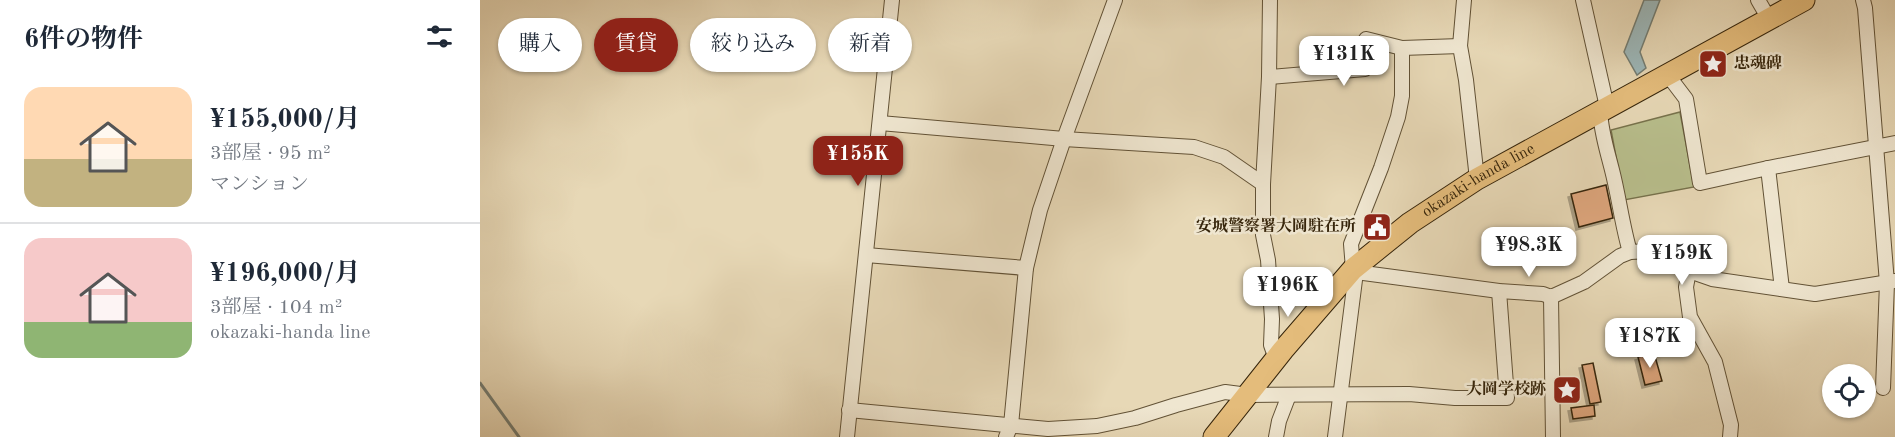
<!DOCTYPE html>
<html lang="ja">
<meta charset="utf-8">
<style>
body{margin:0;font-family:"Old Standard TT","Noto Serif JP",serif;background:#f2f2f3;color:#1f2937;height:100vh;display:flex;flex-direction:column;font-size:22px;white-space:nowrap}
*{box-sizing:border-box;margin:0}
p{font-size:20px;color:#747a83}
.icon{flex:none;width:33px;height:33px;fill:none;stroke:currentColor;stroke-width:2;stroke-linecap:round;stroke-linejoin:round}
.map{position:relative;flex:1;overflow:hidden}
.drawer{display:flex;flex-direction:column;background:#fff;width:480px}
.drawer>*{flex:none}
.hud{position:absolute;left:18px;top:18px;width:570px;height:54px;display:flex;gap:12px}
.buttons{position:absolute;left:1342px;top:364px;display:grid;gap:12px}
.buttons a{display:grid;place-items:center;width:54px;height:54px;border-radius:50%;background:#fff;box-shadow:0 2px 4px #0004;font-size:30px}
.price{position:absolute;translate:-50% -51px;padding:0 14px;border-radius:12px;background:#fff;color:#222;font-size:20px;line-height:39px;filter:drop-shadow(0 2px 3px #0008)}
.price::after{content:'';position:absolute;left:50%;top:36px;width:18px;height:14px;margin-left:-9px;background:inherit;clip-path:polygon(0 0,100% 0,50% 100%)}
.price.selected{background:#8f2418;color:#fff}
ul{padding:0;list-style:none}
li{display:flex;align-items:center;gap:18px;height:150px;padding:0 24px}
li+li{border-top:2px solid #e0e1e3}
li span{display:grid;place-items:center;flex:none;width:168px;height:120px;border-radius:18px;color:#555}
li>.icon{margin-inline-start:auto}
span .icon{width:72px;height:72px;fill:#fffc;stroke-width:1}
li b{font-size:26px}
h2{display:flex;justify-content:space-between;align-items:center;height:72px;padding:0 24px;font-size:26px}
.chip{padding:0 21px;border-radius:27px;background:#fff;box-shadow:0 2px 4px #0004;font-size:21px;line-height:54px}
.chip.selected{background:#8f2418;color:#fff}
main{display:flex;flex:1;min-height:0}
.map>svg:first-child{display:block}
.green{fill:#b8be8c;stroke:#77724c;stroke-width:1.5}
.water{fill:#9cb7b9;stroke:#737d73;stroke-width:1.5}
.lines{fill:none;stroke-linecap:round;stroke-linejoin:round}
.stream{stroke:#737d73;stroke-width:3}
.building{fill:#dfa77e;stroke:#36250b;stroke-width:1.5;filter:url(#shadow)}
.street-casing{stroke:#625236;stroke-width:16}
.primary-casing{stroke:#36250b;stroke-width:23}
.street{stroke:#efe6d0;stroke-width:14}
.primary{stroke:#e4bc7b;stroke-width:21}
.labels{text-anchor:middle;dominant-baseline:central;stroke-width:5;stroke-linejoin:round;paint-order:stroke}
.poi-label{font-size:16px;font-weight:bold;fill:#36250b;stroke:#efe6d0;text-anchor:end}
.street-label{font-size:16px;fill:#36250b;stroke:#efe6d0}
</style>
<main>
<section class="drawer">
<h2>6件の物件<svg class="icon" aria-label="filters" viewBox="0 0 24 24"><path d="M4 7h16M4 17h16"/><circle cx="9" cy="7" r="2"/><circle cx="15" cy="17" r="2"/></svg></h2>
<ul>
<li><span style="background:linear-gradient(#ffd9b3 60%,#c2b280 0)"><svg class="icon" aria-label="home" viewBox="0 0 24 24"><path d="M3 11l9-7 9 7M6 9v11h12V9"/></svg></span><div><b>¥155,000/月</b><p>3部屋 · 95 m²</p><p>マンション</p></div></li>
<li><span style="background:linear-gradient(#f6c9c9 70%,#8fb573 0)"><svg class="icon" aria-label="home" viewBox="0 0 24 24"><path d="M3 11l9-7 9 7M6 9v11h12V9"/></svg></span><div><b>¥196,000/月</b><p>3部屋 · 104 m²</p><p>okazaki-handa line</p></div></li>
</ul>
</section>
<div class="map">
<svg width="1415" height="437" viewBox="0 0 1415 437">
<defs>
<filter id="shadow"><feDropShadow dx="-3" dy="3" stdDeviation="0" flood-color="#0004"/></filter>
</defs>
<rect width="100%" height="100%" fill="#e7d8b6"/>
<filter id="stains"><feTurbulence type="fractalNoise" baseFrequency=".00333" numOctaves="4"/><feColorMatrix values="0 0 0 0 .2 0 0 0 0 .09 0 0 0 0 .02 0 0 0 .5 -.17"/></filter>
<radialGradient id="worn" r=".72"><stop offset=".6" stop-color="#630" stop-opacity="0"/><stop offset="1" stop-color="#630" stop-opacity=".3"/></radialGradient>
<!-- green -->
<polygon class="green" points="1200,112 1214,187 1144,200 1131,130"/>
<!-- water -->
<polygon class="water" points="1164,0 1180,0 1160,52 1166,68 1157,75 1144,52"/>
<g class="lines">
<!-- stream -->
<polyline class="stream" points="0,383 39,437"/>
</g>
<!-- building -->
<g class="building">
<polygon points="1126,185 1133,218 1099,227 1091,194"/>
<polygon points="894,214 907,225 892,237 889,233"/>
<polygon points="1174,353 1182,381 1165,385 1158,357"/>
<polygon points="1113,363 1121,402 1110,404 1102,365"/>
<polygon points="1114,405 1115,416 1093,419 1091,408"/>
</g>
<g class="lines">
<!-- street casing -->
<g class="street-casing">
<g id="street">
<polyline points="790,0 789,77 783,184 783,235 788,260 792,319 791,345 796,359"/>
<polyline points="984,0 980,46 986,80 997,179"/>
<polyline points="1103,0 1127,107"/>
<polyline points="1278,0 1289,19"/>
<polyline points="1383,0 1385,8 1407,283 1403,388"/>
<polyline points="922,48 922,96 918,117 901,168 871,244 873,269 876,272 1019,291 1063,294 1071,297 1104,282 1140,256 1150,252 1171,251 1188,254 1197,258 1209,271 1232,279 1335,294 1415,281"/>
<polyline points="1187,74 1206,99 1220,183 1288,168 1415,143"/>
<polyline points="789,77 885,69 886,39 922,48 980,46"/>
<path d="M1120,111c1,21 7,39 12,59 7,27 10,55 18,82"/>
<polyline points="400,123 584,139 714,147 744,157 783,184"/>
<polyline points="1288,168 1302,289"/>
<polyline points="386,255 546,268"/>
<polyline points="1209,271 1206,287 1210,317 1235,362 1251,425 1250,437"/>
<polyline points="1071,297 1073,437"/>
<polyline points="369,410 568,429 617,426 655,418 696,405 745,392 768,395 929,394 975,398 1027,398 1019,291"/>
<polyline points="367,437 412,0"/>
<polyline points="526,437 531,425 546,268 560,210 584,139 635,0"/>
<polyline points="796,437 799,421 809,395"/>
<polyline points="855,437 876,272"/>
</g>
</g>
<!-- primary casing -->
<g class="primary-casing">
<g id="primary">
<path id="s1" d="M734,437l69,-87 70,-81 57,-46 67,-44 327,-179"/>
</g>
</g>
<!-- street -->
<use href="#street" class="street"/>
<!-- primary -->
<use href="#primary" class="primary"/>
</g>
<!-- icons -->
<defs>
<g id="sight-square" transform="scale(1.5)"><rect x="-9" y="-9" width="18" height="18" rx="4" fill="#8f2418" stroke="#efe6d0"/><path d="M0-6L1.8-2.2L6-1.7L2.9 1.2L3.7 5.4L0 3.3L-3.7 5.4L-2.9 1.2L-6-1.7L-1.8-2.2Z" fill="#fff"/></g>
<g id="civic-square" transform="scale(1.5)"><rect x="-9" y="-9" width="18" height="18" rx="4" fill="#8f2418" stroke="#efe6d0"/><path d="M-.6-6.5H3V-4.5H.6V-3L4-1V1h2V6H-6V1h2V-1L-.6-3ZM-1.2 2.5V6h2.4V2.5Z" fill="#fff"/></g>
</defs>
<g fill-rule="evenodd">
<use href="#sight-square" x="1233" y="64"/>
<use href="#civic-square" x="897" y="227"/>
<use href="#sight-square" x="1087" y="390"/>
</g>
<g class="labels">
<!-- poi labels -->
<g class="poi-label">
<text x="1254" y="64" text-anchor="start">忠魂碑</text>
<text x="876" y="227">安城警察署大岡駐在所</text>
<text x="1066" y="390">大岡学校跡</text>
</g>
<!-- street labels -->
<g class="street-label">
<text stroke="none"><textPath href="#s1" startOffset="372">okazaki-handa line</textPath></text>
</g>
</g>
<rect width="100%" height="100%" filter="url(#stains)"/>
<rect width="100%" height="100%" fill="url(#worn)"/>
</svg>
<div class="buttons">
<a><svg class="icon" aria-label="locate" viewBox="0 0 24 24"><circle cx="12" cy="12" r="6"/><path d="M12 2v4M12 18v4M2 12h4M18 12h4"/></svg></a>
</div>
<b class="price" style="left:864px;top:87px">¥131K</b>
<b class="price selected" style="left:378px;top:187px">¥155K</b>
<b class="price" style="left:1049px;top:278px">¥98.3K</b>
<b class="price" style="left:1202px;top:286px">¥159K</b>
<b class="price" style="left:808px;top:318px">¥196K</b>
<b class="price" style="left:1170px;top:369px">¥187K</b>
<div class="hud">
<a class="chip">購入</a>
<a class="chip selected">賃貸</a>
<a class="chip">絞り込み</a>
<a class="chip">新着</a>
</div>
</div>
</main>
